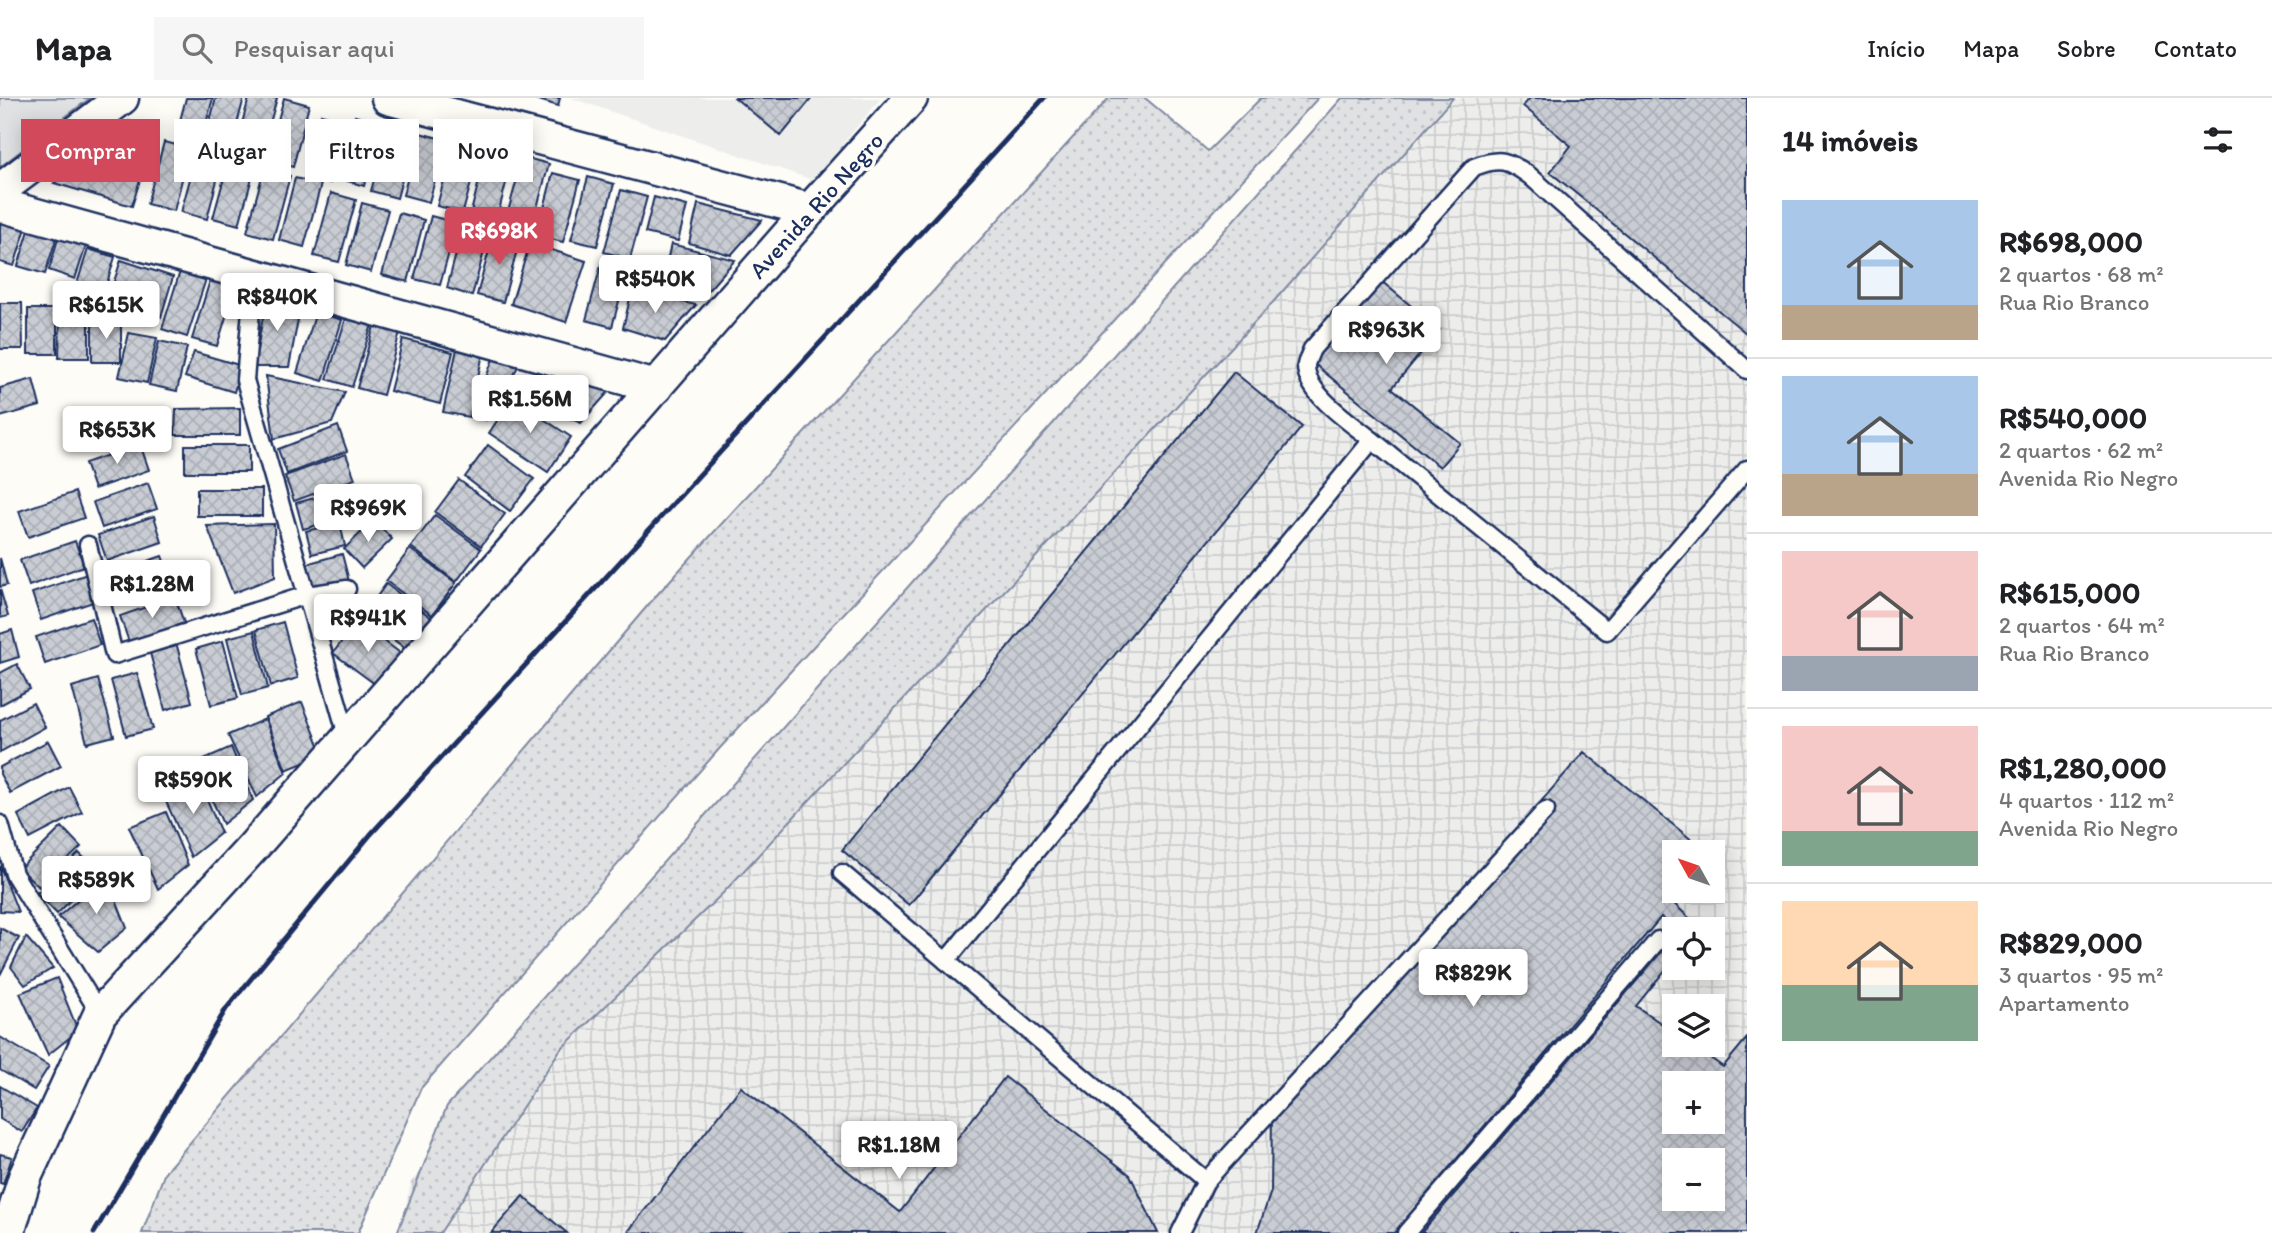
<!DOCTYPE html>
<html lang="pt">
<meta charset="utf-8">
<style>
body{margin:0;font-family:Itim,sans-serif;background:#f6f6f6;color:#202124;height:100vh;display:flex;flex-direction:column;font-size:26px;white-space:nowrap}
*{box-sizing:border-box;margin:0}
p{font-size:23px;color:#757577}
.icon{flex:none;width:38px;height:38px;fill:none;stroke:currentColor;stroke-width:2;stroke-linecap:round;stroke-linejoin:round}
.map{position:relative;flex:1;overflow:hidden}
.panel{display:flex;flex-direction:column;background:#fff;width:525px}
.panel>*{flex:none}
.banner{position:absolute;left:21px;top:21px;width:665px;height:63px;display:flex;gap:14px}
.needle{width:46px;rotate:310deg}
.buttons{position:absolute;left:1662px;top:742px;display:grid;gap:14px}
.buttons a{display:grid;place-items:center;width:63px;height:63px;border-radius:0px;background:#fff;box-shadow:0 4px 18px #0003;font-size:35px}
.price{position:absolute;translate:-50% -60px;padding:0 16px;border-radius:7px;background:#fff;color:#222;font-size:23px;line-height:46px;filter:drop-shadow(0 2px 4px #0008)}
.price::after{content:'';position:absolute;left:50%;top:42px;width:21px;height:16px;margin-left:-10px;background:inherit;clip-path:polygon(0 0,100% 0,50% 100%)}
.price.current{background:#d1495b;color:#fff}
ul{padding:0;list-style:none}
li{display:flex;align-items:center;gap:21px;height:175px;padding:0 35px}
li+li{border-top:2px solid #e0e0e0}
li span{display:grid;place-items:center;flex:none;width:196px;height:140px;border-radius:0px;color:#555}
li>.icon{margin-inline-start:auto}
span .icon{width:84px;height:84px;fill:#fffc;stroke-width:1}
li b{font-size:30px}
h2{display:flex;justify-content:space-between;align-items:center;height:84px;padding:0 35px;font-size:30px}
.chip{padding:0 24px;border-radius:0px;background:#fff;box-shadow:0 4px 18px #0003;font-size:24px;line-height:63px}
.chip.current{background:#d1495b;color:#fff}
header{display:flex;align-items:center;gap:42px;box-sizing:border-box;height:98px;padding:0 35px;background:#fff;border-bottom:2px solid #e0e0e0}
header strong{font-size:33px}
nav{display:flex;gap:38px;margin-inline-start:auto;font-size:24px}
.search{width:490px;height:63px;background:#f6f6f6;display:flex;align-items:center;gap:18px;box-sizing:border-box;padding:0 24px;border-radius:0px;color:#757577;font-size:26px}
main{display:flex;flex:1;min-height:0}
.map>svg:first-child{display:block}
.built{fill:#edeeec}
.industrial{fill:url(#industrial-grid);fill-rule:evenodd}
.grass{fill:url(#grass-dots);stroke:#7e88a0;stroke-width:2}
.park{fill:#e0e1e3;stroke:#7e88a0;stroke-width:2}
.building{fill:url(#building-cross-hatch);stroke:#1b2f5e;stroke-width:2;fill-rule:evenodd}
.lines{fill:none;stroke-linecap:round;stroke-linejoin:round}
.service-casing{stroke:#1b2f5e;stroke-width:21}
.minor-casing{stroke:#1b2f5e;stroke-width:37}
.service{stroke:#fdfcf7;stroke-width:16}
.minor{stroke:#fdfcf7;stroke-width:32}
.rail{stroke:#1b2f5e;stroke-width:5}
.labels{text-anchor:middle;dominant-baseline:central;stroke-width:7;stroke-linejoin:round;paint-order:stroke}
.street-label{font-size:24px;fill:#1b2f5e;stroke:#fdfcf7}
</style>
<header>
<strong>Mapa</strong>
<div class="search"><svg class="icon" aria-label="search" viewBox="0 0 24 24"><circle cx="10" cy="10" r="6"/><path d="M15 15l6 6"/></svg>Pesquisar aqui</div>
<nav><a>Início</a><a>Mapa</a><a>Sobre</a><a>Contato</a></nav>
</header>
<main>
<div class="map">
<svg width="1747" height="1135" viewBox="0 0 1747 1135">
<defs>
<pattern id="industrial-grid" width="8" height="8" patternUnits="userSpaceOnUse" patternTransform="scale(1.75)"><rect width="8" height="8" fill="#edeeec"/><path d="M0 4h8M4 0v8" fill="none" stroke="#cbcccd"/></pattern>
<pattern id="grass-dots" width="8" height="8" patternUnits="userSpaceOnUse" patternTransform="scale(1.75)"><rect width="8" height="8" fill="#e0e1e3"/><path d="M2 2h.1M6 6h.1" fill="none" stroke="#c0c1c5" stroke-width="1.8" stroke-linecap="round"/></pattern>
<pattern id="building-cross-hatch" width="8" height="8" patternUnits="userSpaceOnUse" patternTransform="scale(1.75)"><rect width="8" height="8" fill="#c9ccd3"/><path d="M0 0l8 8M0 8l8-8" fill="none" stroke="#acb0b8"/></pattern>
</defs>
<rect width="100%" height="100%" fill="#fdfcf7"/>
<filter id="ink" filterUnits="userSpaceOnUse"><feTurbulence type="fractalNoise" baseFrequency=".0143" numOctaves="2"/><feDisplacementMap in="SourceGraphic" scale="14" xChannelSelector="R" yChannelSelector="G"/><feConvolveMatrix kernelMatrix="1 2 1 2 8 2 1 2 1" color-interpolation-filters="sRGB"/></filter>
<g filter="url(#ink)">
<!-- built -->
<polygon class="built" points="571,0 881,0 813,82"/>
<!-- industrial -->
<path class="industrial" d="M1445,0h302v1135h-1347l11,-51zM1675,754h38v39h-38zM1675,831h38v39h-38zM1675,908h38v39h-38zM1675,985h38v39h-38zM1675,1062h38v39h-38z"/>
<!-- grass -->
<g class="grass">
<polygon points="1109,0 1145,0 1208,53 1261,0 1318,0 720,650 421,990 358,1135 142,1135 165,1074 655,499"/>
<polygon points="1342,0 1453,0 1267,211 724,794 560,952 440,1135 397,1135 447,1008"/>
</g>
<!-- park -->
<polygon class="park" points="0,0 90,0 0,69"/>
<!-- building -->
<g class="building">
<polygon points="186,0 213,0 202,40 177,34"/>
<polygon points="216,0 244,0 231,48 205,42"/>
<polygon points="249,0 277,0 260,61 234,54"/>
<polygon points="284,0 309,7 293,69 267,62"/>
<polygon points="532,0 560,0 558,8"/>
<polygon points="735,0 812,0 781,38"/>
<polygon points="1530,0 1747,0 1747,236 1550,74 1571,48 1523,8"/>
<polygon points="321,16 347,23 330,85 305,78"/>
<polygon points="355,18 380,25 364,88 338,80"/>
<polygon points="129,23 155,33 132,108 54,85"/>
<polygon points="388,31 414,37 397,100 371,93"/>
<polygon points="420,35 446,42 429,104 403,97"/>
<polygon points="164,44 190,50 174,113 147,106"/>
<polygon points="454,45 480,52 463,114 437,108"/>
<polygon points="198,52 223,59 207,121 181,114"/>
<polygon points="486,55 512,62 496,124 470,118"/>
<polygon points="230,58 256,65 239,127 213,120"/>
<polygon points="523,59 549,66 532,128 506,121"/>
<polygon points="264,71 290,78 273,141 247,134"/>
<polygon points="553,75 580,82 563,144 537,138"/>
<polygon points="588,79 614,86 597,148 571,142"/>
<polygon points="295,80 321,86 304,149 279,142"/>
<polygon points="621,92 647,99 630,161 604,154"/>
<polygon points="331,95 356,102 339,164 314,158"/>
<polygon points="654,99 687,108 678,143 645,135"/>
<polygon points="362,105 388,112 371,174 346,167"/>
<polygon points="698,106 762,122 731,157 689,145"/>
<polygon points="399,115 424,122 408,184 382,177"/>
<polygon points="431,118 457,125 440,187 414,181"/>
<polygon points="0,122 26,130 14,168 0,164"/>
<polygon points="30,129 57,138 45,176 18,168"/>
<polygon points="463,129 489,135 472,198 447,190"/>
<polygon points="60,134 88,142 75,181 49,172"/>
<polygon points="494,134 520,141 503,204 477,197"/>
<polygon points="530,145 586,163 566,224 511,206"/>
<polygon points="671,146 735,162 704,197 662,185"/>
<polygon points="88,151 115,159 103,198 76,189"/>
<polygon points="603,160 629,166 612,229 586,222"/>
<polygon points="121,162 173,179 161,219 108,202"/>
<polygon points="181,170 207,178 187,239 162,231"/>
<polygon points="211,179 236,187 217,248 192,241"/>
<polygon points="1380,182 1440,232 1392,290 1460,345 1440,369 1312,264"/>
<polygon points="268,191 300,211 289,269 254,269"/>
<polygon points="632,192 696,207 665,243 623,230"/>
<polygon points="0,205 22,205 23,251 0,251"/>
<rect x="28" y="211" width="29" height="45"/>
<polygon points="60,214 89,214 89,260 59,260"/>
<polygon points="316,214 342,222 323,283 297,275"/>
<polygon points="92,218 121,226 121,264 92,264"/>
<polygon points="346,220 372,227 352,289 327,281"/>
<polygon points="374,228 400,234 383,297 357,290"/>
<polygon points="129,235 157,240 147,285 119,279"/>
<polygon points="403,241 453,254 440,306 390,293"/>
<polygon points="159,243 187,249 177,293 149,287"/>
<polygon points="457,251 483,256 469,319 443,314"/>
<polygon points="194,254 242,268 234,294 185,279"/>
<polygon points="494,258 519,267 486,322 472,318"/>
<polygon points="537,272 612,290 581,325 524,301"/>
<polygon points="1234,274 1302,329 909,807 842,752"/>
<polygon points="266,278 345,294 332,325 274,341"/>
<polygon points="33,281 40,308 0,319 0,290"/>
<polygon points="512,300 571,339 548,374 489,335"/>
<polygon points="240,310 240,337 175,337 176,311"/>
<polygon points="338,328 347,353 287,376 278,351"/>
<polygon points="140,346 149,372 94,391 85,365"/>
<rect x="185" y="347" width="64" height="27"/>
<polygon points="488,347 534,381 510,413 465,379"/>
<polygon points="346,356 355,381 294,403 285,378"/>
<polygon points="459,382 505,416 481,448 435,414"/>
<polygon points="148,385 157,411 102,430 93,404"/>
<polygon points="358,388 366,414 303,431 296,405"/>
<rect x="197" y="391" width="65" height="27"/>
<polygon points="75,394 84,420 28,439 19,413"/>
<polygon points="435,417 481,451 456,484 411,449"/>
<polygon points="154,418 162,444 107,463 98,437"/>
<polygon points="374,422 392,441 362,470 344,451"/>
<polygon points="340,425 345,448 312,456 306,433"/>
<polygon points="274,426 275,479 233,495 207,428"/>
<polygon points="75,443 84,468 29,488 20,462"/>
<polygon points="410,451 456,485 432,517 386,483"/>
<polygon points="342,456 349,483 313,492 306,466"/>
<polygon points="162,458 172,484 116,503 107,477"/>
<polygon points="0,460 7,487 0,489"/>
<polygon points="87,476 96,503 41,522 32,495"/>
<polygon points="386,486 432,520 408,552 362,519"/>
<polygon points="0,491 8,518 0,520"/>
<polygon points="346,497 363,516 335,541 318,522"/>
<polygon points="175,499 184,525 129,544 120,518"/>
<polygon points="91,520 100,547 45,566 36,539"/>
<polygon points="357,523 403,557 379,589 333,555"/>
<polygon points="283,524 298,580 271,588 256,532"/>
<polygon points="12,532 19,559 0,565 0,536"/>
<polygon points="254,533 268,590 242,597 227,540"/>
<polygon points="223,543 238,600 211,607 196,551"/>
<polygon points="177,548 192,604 165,612 150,555"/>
<polygon points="17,566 30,591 0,607 0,575"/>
<polygon points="137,575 153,631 126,638 111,582"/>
<polygon points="98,581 114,638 87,645 72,589"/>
<polygon points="302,604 323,657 286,672 265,619"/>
<polygon points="33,605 45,629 0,654 0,622"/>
<polygon points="265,621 286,675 257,699 228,637"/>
<polygon points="48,643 61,668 10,695 0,676 0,669"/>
<polygon points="231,649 253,702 223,726 195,665"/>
<polygon points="1584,654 1704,752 1703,754 1675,754 1675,789 1667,799 1700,830 1676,831 1661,819 1394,1135 1257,1135 1271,1093 1272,1013"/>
<polygon points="199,682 221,735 191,759 163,697"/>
<polygon points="69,689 82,714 30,741 18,717"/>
<polygon points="166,714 188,767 158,791 129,729"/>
<polygon points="62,729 81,749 39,789 20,770"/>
<polygon points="79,755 98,774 57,816 37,795"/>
<polygon points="0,768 18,814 0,813"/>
<polygon points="106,777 127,830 98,854 58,819"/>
<polygon points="0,830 19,840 0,877"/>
<path d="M1675,838v22l-39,48 39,27v12h17l31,22 24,-29v195h-326zM1675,985h38v39h-38zM1675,1062h38v39h-38z"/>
<polygon points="26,839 53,870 25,887 11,869"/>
<polygon points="57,880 78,933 48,957 20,895"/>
<polygon points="0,939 49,968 34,992 0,972"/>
<polygon points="1005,979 1130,1077 1158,1135 627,1135 741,989 900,1114"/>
<polygon points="0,988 37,1010 22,1034 0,1021"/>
<polygon points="0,1056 12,1059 3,1086 0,1085"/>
<polygon points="523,1098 567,1135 491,1135"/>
</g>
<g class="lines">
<!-- service casing -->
<g class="service-casing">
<g id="service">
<polyline points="254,177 245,282 348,641"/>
<path d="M1372,342c-20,-17 -67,-46 -66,-75 1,-5 4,-11 6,-16l162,-182c26,-10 34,-7 56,9l217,194"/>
<polyline points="88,447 114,557 307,497 347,491"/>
<polyline points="0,726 14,776 100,916"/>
<polyline points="842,775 1206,1083"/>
<polyline points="946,863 1372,342 1607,533 1747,371"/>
<polyline points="1180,1135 1206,1083 1546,712"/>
<polyline points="1406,1135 1658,842"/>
</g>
</g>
<!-- minor casing -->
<g class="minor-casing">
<g id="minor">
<polyline points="388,0 810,112"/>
<polyline points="0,92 122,0"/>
<polyline points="0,107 656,289"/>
<polyline points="8,1135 25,1079 100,916 253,749 810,112 911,0"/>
</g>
</g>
<!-- service -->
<use href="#service" class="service"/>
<!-- minor -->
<use href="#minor" class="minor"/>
<!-- rail -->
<polyline class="rail" points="94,1135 226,911 371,736 1044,0"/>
</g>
</g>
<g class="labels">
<!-- street labels -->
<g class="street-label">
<text transform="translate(816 107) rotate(-48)">Avenida Rio Negro</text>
</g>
</g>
</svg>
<div class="buttons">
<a><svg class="needle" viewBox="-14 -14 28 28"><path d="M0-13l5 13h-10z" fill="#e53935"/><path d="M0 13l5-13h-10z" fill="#757577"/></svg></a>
<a><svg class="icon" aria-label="locate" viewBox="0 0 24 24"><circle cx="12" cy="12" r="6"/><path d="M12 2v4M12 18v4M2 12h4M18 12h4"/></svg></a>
<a><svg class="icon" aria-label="layers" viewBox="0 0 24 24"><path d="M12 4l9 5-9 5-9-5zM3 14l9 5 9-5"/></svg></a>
<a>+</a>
<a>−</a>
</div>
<b class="price current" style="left:499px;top:169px">R$698K</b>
<b class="price" style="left:655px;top:217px">R$540K</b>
<b class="price" style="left:277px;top:235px">R$840K</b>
<b class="price" style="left:106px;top:243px">R$615K</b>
<b class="price" style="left:1386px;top:268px">R$963K</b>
<b class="price" style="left:530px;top:337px">R$1.56M</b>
<b class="price" style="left:117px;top:368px">R$653K</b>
<b class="price" style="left:368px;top:446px">R$969K</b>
<b class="price" style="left:152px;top:522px">R$1.28M</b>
<b class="price" style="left:368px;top:556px">R$941K</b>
<b class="price" style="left:193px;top:718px">R$590K</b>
<b class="price" style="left:96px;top:818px">R$589K</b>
<b class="price" style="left:1473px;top:911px">R$829K</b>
<b class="price" style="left:899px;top:1083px">R$1.18M</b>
<div class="banner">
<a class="chip current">Comprar</a>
<a class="chip">Alugar</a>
<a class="chip">Filtros</a>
<a class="chip">Novo</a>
</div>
</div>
<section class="panel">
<h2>14 imóveis<svg class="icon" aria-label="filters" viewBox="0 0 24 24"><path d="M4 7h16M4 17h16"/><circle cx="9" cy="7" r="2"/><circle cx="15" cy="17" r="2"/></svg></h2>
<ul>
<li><span style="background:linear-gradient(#a9c7e8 75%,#b9a48a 0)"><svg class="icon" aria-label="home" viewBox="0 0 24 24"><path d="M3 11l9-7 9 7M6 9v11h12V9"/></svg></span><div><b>R$698,000</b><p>2 quartos · 68 m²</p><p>Rua Rio Branco</p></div></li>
<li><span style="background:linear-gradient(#a9c7e8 70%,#b9a48a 0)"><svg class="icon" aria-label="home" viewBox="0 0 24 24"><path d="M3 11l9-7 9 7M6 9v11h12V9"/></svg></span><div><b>R$540,000</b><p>2 quartos · 62 m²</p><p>Avenida Rio Negro</p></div></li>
<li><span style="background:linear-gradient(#f6c9c9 75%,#9aa5b1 0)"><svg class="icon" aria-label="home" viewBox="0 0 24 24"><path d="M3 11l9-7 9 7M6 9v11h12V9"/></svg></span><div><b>R$615,000</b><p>2 quartos · 64 m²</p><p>Rua Rio Branco</p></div></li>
<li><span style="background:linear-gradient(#f6c9c9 75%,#7fa58c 0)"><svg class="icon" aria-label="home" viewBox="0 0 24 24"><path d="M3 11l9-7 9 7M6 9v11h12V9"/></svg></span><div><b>R$1,280,000</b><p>4 quartos · 112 m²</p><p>Avenida Rio Negro</p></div></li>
<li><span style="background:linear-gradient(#ffd9b3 60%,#7fa58c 0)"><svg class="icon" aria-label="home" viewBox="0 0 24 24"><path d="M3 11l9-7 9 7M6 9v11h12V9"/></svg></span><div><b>R$829,000</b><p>3 quartos · 95 m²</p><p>Apartamento</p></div></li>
</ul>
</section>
</main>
